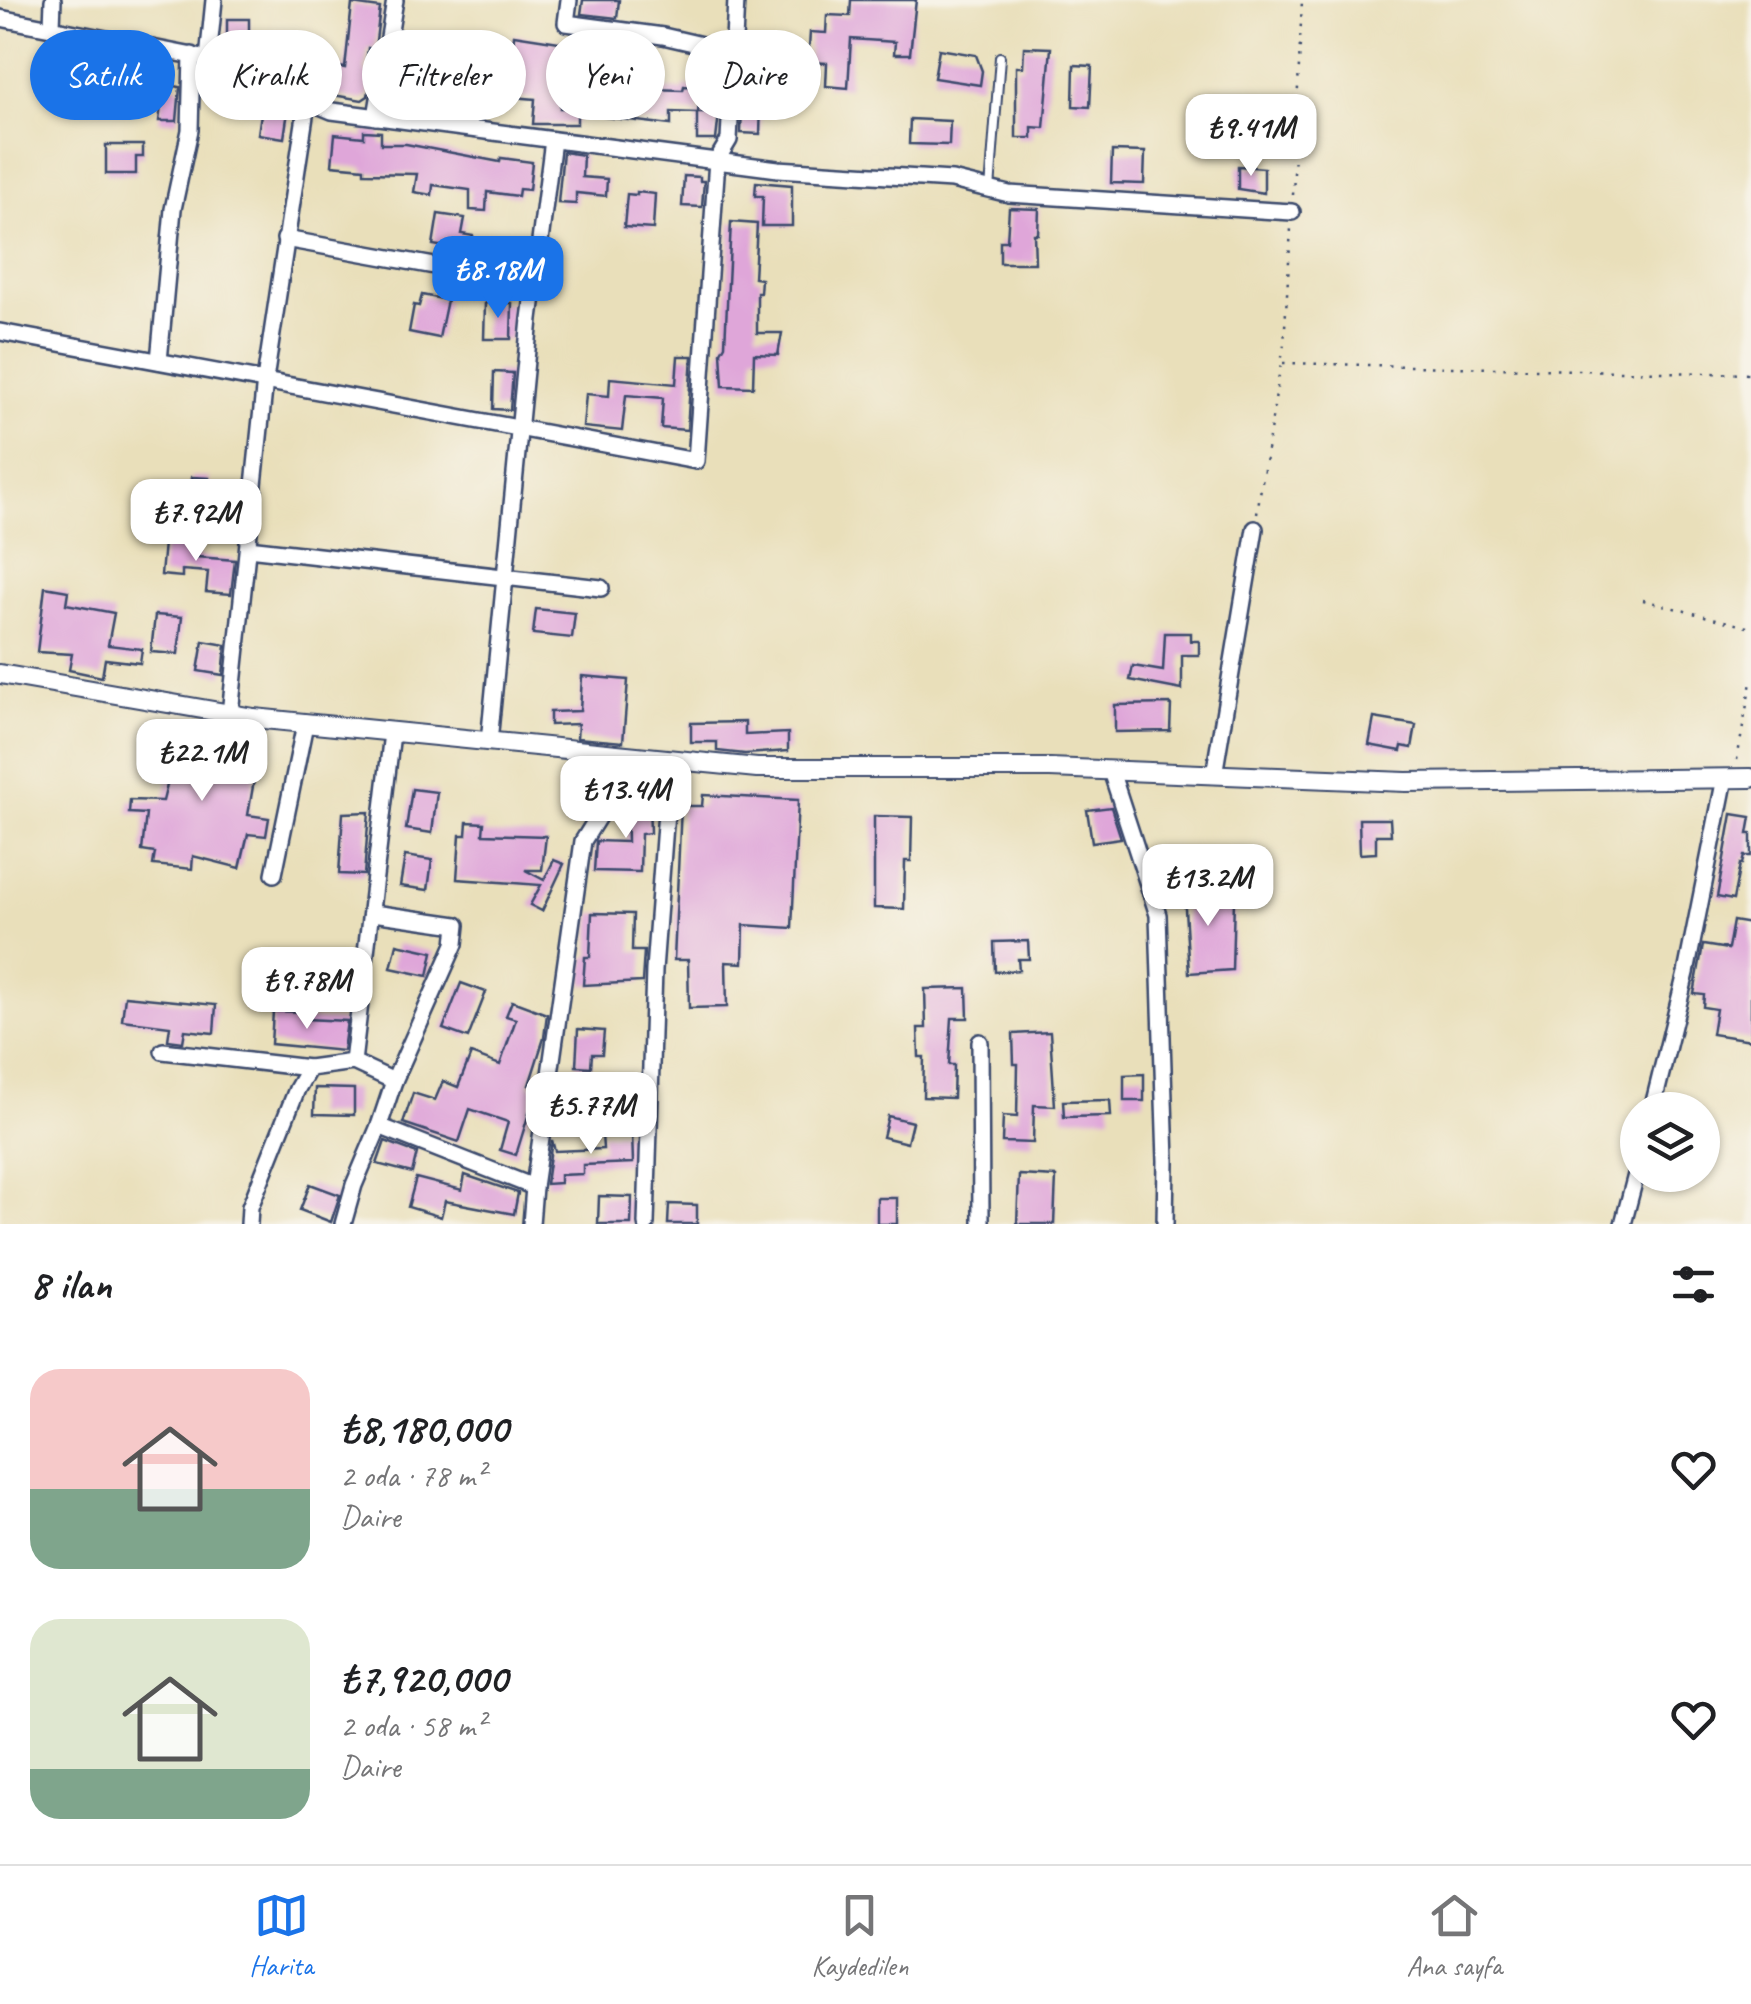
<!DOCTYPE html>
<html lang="tr">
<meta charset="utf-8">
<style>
body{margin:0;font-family:Caveat,sans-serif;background:#f2f2f2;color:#202124;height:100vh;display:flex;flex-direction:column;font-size:38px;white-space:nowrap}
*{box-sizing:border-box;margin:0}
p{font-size:32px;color:#757577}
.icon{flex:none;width:55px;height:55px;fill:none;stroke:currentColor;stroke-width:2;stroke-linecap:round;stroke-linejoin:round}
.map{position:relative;height:1224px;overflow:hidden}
.sheet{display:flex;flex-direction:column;background:#fff;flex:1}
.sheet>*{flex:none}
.banner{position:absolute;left:30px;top:30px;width:1000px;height:90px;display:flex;gap:20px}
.fabs{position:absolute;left:1620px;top:1092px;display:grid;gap:20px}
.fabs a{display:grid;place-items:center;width:100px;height:100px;border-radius:50%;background:#fff;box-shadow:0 2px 8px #0004;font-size:50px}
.price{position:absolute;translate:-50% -85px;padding:0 22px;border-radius:20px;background:#fff;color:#222;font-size:32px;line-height:65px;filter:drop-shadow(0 2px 5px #0008)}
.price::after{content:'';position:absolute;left:50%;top:60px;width:30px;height:22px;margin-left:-15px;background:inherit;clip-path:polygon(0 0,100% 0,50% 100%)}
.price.selected{background:#1a73e8;color:#fff}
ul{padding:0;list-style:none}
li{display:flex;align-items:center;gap:30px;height:250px;padding:0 30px}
li span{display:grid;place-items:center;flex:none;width:280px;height:200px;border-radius:30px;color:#555}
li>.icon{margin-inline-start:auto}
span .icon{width:120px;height:120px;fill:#fffc;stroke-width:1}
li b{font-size:42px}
h2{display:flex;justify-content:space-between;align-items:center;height:120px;padding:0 30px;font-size:42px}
.pill{padding:0 35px;border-radius:45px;background:#fff;box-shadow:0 2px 8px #0004;font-size:35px;line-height:90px}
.pill.selected{background:#1a73e8;color:#fff}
.dock{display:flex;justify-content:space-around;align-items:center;height:140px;border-top:2px solid #e0e0e0;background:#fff;font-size:28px;color:#757577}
.dock a{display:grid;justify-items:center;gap:5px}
.dock .selected{color:#1a73e8}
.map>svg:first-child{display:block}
.building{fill:#dfa6d9}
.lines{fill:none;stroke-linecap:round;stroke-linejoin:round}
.service-casing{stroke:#3a496c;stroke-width:12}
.minor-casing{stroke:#3a496c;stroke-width:20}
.tertiary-casing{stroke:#3a496c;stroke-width:22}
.path{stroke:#3a496c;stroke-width:2.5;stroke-dasharray:2.5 8;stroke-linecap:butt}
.service{stroke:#fff;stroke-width:8}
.minor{stroke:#fff;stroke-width:15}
.tertiary{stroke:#fff;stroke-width:18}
</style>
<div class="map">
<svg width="1751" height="1224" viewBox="0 0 1751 1224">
<rect width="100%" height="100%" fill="#f7f3e8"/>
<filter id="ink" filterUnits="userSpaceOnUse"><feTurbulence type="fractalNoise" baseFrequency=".01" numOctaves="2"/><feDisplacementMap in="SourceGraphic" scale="20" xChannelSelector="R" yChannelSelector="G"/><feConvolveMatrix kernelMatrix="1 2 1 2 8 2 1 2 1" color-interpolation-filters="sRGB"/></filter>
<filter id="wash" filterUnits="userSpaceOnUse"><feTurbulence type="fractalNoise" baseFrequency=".0048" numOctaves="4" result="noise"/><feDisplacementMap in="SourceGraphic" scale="40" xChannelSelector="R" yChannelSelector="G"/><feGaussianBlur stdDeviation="2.25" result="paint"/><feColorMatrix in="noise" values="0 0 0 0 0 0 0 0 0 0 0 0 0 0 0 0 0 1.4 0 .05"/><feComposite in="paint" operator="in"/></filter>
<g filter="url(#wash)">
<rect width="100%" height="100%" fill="#e9dfba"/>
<g id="blocks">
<!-- building -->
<g class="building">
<polygon points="583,0 619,0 617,18 581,14"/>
<polygon points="851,0 916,0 910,54 894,54 895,42 851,39 848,88 826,86 827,63 808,62 810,32 826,33 827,15 850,16"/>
<polygon points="352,4 380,8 375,49 368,48 365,72 372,74 368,96 362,100 339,96 323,92 324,85 317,82 283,78 286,54 314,58 314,63 345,68"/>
<rect x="227" y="19" width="22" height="31"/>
<polygon points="514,35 585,46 584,78 562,78 560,108 577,108 577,124 533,124 535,99 491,95 490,99 458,97 458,92 403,90 404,63 421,64 421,52 437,53 436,78 464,79 464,69 473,69 474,47 513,48"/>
<polygon points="1024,47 1051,48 1044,128 1032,127 1032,138 1016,138 1016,67 1023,67"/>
<polygon points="939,49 976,55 982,71 980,85 934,78"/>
<polygon points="61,65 140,70 136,97 95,91 95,96 76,95 77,83 60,83"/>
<polygon points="1074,65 1092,66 1090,107 1073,106"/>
<polygon points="164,84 180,87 177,121 159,121"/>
<polygon points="684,86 700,87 698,113 719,113 716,140 697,140 697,113 671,112 671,125 604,117 606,94 644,96 650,89 683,90"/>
<polygon points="742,105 761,105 760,134 741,133"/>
<polygon points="262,107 288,111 284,138 258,134"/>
<polygon points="910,119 950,121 949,145 909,144"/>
<polygon points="364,131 381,132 381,144 406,144 500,162 501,158 532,162 529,190 519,189 518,196 487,192 486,211 470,210 470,190 433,185 432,195 414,192 417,174 364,173 364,168 332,165 335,134 364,137"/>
<polygon points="106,145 143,145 143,157 136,157 136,174 106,174"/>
<polygon points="1112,151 1145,152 1144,184 1111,183"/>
<polygon points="563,152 583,155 582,177 607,179 606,196 576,193 576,204 558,203"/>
<polygon points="1238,166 1264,168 1264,193 1238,189"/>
<polygon points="684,176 700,177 700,181 704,181 702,207 682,206"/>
<polygon points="756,182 792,185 792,226 762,226 763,196 755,196"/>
<polygon points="637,192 655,194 653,229 624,227 627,194 637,195"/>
<polygon points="1009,208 1039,209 1038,234 1034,234 1035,263 1000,263 1000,241 1007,241"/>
<polygon points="438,214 465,218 462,234 473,236 471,251 433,245"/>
<polygon points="731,222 757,224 754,278 761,279 760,293 757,293 757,333 782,333 778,355 754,354 753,387 723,386 721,352 725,345"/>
<polygon points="422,295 447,300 439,338 409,332 414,305 419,306"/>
<polygon points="485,303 512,303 511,339 484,339"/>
<polygon points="678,356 692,356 687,430 661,428 663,398 626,395 622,431 583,427 586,394 609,396 610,378 676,384"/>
<polygon points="494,372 513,373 510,410 493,409"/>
<polygon points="192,477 209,478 207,510 190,509"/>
<polygon points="165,532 189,534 188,549 198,550 197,557 235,560 231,594 206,592 208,572 182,570 182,577 161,575"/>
<polygon points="45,587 68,591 66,604 114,613 108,645 142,649 140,663 105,659 102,677 69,670 72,654 37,652"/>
<polygon points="536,609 575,613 572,638 533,634"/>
<polygon points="155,615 182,617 178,654 151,652"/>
<polygon points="1165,633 1191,633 1191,641 1199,641 1199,655 1182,655 1182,690 1130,680 1133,666 1163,671"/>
<polygon points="203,641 226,645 223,675 198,671"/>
<polygon points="582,676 628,680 623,742 577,738 578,724 550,725 550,712 580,711"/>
<polygon points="1171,704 1170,731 1115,732 1115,705"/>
<polygon points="1374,718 1416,725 1412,748 1402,746 1401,751 1369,745"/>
<polygon points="745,722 745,735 788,733 788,751 745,754 717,751 717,742 691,742 691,723"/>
<polygon points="163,732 259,752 248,815 269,818 266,836 248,834 240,868 193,856 192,869 153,865 155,853 142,851 146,814 129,813 130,800 163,801 172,765 158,763"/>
<polygon points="412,789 437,792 432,833 406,829"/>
<polygon points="703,795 798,800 792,928 744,925 743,963 726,962 727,1007 689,1008 688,960 674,960 681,806 702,806"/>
<polygon points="626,798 649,798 650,833 641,834 640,872 594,871 596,841 627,842"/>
<polygon points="1111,807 1121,838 1092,842 1087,810"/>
<polygon points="369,812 364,875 339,874 343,813"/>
<polygon points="1732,814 1751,817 1748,834 1751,834 1751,856 1744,856 1742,864 1740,864 1733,900 1717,897"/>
<polygon points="874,816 912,817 911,861 905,861 904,909 874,908"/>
<polygon points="1359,819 1390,819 1391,835 1376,835 1376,853 1360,854"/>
<polygon points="467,822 484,823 483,834 546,836 542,870 525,870 544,880 554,860 564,864 542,911 530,905 541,885 457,879 460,835 466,835"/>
<polygon points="405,856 432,860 428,890 400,886"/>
<polygon points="1201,876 1202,897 1234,899 1232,970 1189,973 1183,877"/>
<polygon points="592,913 633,914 632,951 644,951 642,982 583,985 585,957 590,957"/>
<polygon points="1733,921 1751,924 1751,1040 1712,1034 1716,1009 1703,1007 1704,995 1694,994 1703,945 1728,949"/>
<polygon points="1028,941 1029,959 1018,959 1019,970 995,972 994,942"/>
<polygon points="397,944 433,952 428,976 391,968"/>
<polygon points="461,983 486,992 468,1038 443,1029"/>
<polygon points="967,988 968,1018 952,1018 949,1065 954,1065 953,1098 923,1097 924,1057 919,1057 918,1028 926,1028 925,989"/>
<polygon points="125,996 216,1005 214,1033 185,1030 183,1042 168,1040 170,1026 122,1020"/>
<polygon points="512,1001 547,1014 544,1038 529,1085 537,1087 516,1155 500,1150 508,1122 470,1109 459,1142 403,1123 413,1093 435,1100 443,1081 458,1087 471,1054 500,1065 516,1019 506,1016"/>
<polygon points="273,1011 307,1012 306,1019 347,1021 343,1051 271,1044"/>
<polygon points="578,1029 604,1031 602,1054 592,1054 591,1067 576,1066"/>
<polygon points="1050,1032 1055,1106 1034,1105 1033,1143 1002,1142 1003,1116 1017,1117 1018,1064 1014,1064 1013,1034"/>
<polygon points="1144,1074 1144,1101 1124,1101 1124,1075"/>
<polygon points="315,1088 354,1089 354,1115 314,1114"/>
<polygon points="1110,1100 1111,1116 1064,1117 1063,1101"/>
<polygon points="888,1116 912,1122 907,1143 883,1137"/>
<polygon points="632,1132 633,1163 583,1165 583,1174 560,1175 560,1183 546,1184 552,1140 555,1151 603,1149 602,1134"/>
<polygon points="385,1141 417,1153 412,1173 377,1164"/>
<polygon points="465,1175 518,1193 514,1214 445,1201 441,1217 408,1207 416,1178 462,1190"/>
<polygon points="1019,1175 1056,1177 1054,1224 1017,1224"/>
<polygon points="310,1184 340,1195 331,1222 300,1210"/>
<polygon points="599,1196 632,1197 631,1224 598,1224"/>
<rect x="877" y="1198" width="20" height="26"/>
<polygon points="669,1204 697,1205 697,1224 668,1224"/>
</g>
</g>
</g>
<g filter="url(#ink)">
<use href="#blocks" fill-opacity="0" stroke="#3a496c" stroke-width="2.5"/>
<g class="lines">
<!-- service casing -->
<g class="service-casing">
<polyline id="service" points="990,190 1000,57"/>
</g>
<!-- minor casing -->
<g class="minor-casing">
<g id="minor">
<polyline points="569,0 566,23 663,36 732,52"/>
<polyline points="0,18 208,59 332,111 778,169 952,180 1009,194 1292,212"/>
<polyline points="52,26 53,0"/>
<polyline points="208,59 214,0"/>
<polyline points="376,117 395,0"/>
<polyline points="285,239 534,284"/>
<polyline points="0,332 696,461 717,160 729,140 736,0"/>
<polyline points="159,361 173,209 190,130 192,55"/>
<polyline points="248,548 601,588"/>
<polyline points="230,714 265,380 307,103"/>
<polyline points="489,742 530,319 553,140"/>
<polyline points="1111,771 1158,915 1166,1161 1165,1224"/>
<polyline points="1214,775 1255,529"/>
<polyline points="274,874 305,724"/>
<polyline points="373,913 457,925 455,944 394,1081"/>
<polyline points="980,1042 981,1224"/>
<polyline points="163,1051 309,1068"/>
<polyline points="353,1062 392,733"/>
<polyline points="1652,1110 1686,973 1725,778"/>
<polyline points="249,1224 250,1207 297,1089 309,1068 353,1062 394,1081 379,1126 534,1187"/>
<polyline points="343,1224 354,1185 379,1126"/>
<polyline points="531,1224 534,1187 583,841 601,812 620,755"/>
<polyline points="646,1224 654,970 670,759"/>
<polyline points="1623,1224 1638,1167"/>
</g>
</g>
<!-- tertiary casing -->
<g class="tertiary-casing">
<polyline id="tertiary" points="0,674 254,718 757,768 1050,768 1406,782 1751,778"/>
</g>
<!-- path -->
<g class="path">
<polyline points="1293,195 1302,0"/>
<polyline points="1283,363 1751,374"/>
<polyline points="1257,513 1284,344 1291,228"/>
<polyline points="1643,600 1751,628"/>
<polyline points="1737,760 1751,682"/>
</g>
<!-- service -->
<use href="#service" class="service"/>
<!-- minor -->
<use href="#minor" class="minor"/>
<!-- tertiary -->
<use href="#tertiary" class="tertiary"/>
</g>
</g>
</svg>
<div class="fabs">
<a><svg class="icon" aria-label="layers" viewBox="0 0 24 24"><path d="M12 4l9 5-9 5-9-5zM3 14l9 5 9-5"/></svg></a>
</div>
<b class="price" style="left:1251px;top:179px">₺9.41M</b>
<b class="price selected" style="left:498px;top:321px">₺8.18M</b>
<b class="price" style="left:196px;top:564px">₺7.92M</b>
<b class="price" style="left:202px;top:804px">₺22.1M</b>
<b class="price" style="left:626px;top:841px">₺13.4M</b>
<b class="price" style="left:1208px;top:929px">₺13.2M</b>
<b class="price" style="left:307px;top:1032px">₺9.78M</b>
<b class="price" style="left:591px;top:1157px">₺5.77M</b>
<div class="banner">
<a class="pill selected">Satılık</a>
<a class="pill">Kiralık</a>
<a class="pill">Filtreler</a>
<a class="pill">Yeni</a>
<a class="pill">Daire</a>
</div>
</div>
<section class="sheet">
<h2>8 ilan<svg class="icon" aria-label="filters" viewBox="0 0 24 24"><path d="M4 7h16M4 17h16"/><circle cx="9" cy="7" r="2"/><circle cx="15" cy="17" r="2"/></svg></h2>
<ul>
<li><span style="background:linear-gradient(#f6c9c9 60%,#7fa58c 0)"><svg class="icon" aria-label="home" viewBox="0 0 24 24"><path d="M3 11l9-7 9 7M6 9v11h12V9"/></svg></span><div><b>₺8,180,000</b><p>2 oda · 78 m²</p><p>Daire</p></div><svg class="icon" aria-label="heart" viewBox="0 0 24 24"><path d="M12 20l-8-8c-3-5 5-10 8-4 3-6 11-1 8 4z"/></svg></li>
<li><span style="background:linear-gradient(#dfe7d0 75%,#7fa58c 0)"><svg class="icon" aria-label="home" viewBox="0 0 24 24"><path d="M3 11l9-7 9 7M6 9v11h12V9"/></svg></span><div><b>₺7,920,000</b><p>2 oda · 58 m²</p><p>Daire</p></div><svg class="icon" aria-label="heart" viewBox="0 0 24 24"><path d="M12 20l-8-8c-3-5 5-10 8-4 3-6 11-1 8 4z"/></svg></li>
</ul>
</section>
<nav class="dock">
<a class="selected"><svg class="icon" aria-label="map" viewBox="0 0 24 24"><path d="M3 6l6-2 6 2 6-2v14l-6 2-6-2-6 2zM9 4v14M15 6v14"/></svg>Harita</a>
<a><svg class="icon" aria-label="saved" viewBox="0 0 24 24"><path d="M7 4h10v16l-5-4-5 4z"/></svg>Kaydedilen</a>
<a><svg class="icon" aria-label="home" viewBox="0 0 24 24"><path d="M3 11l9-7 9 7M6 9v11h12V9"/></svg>Ana sayfa</a>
</nav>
